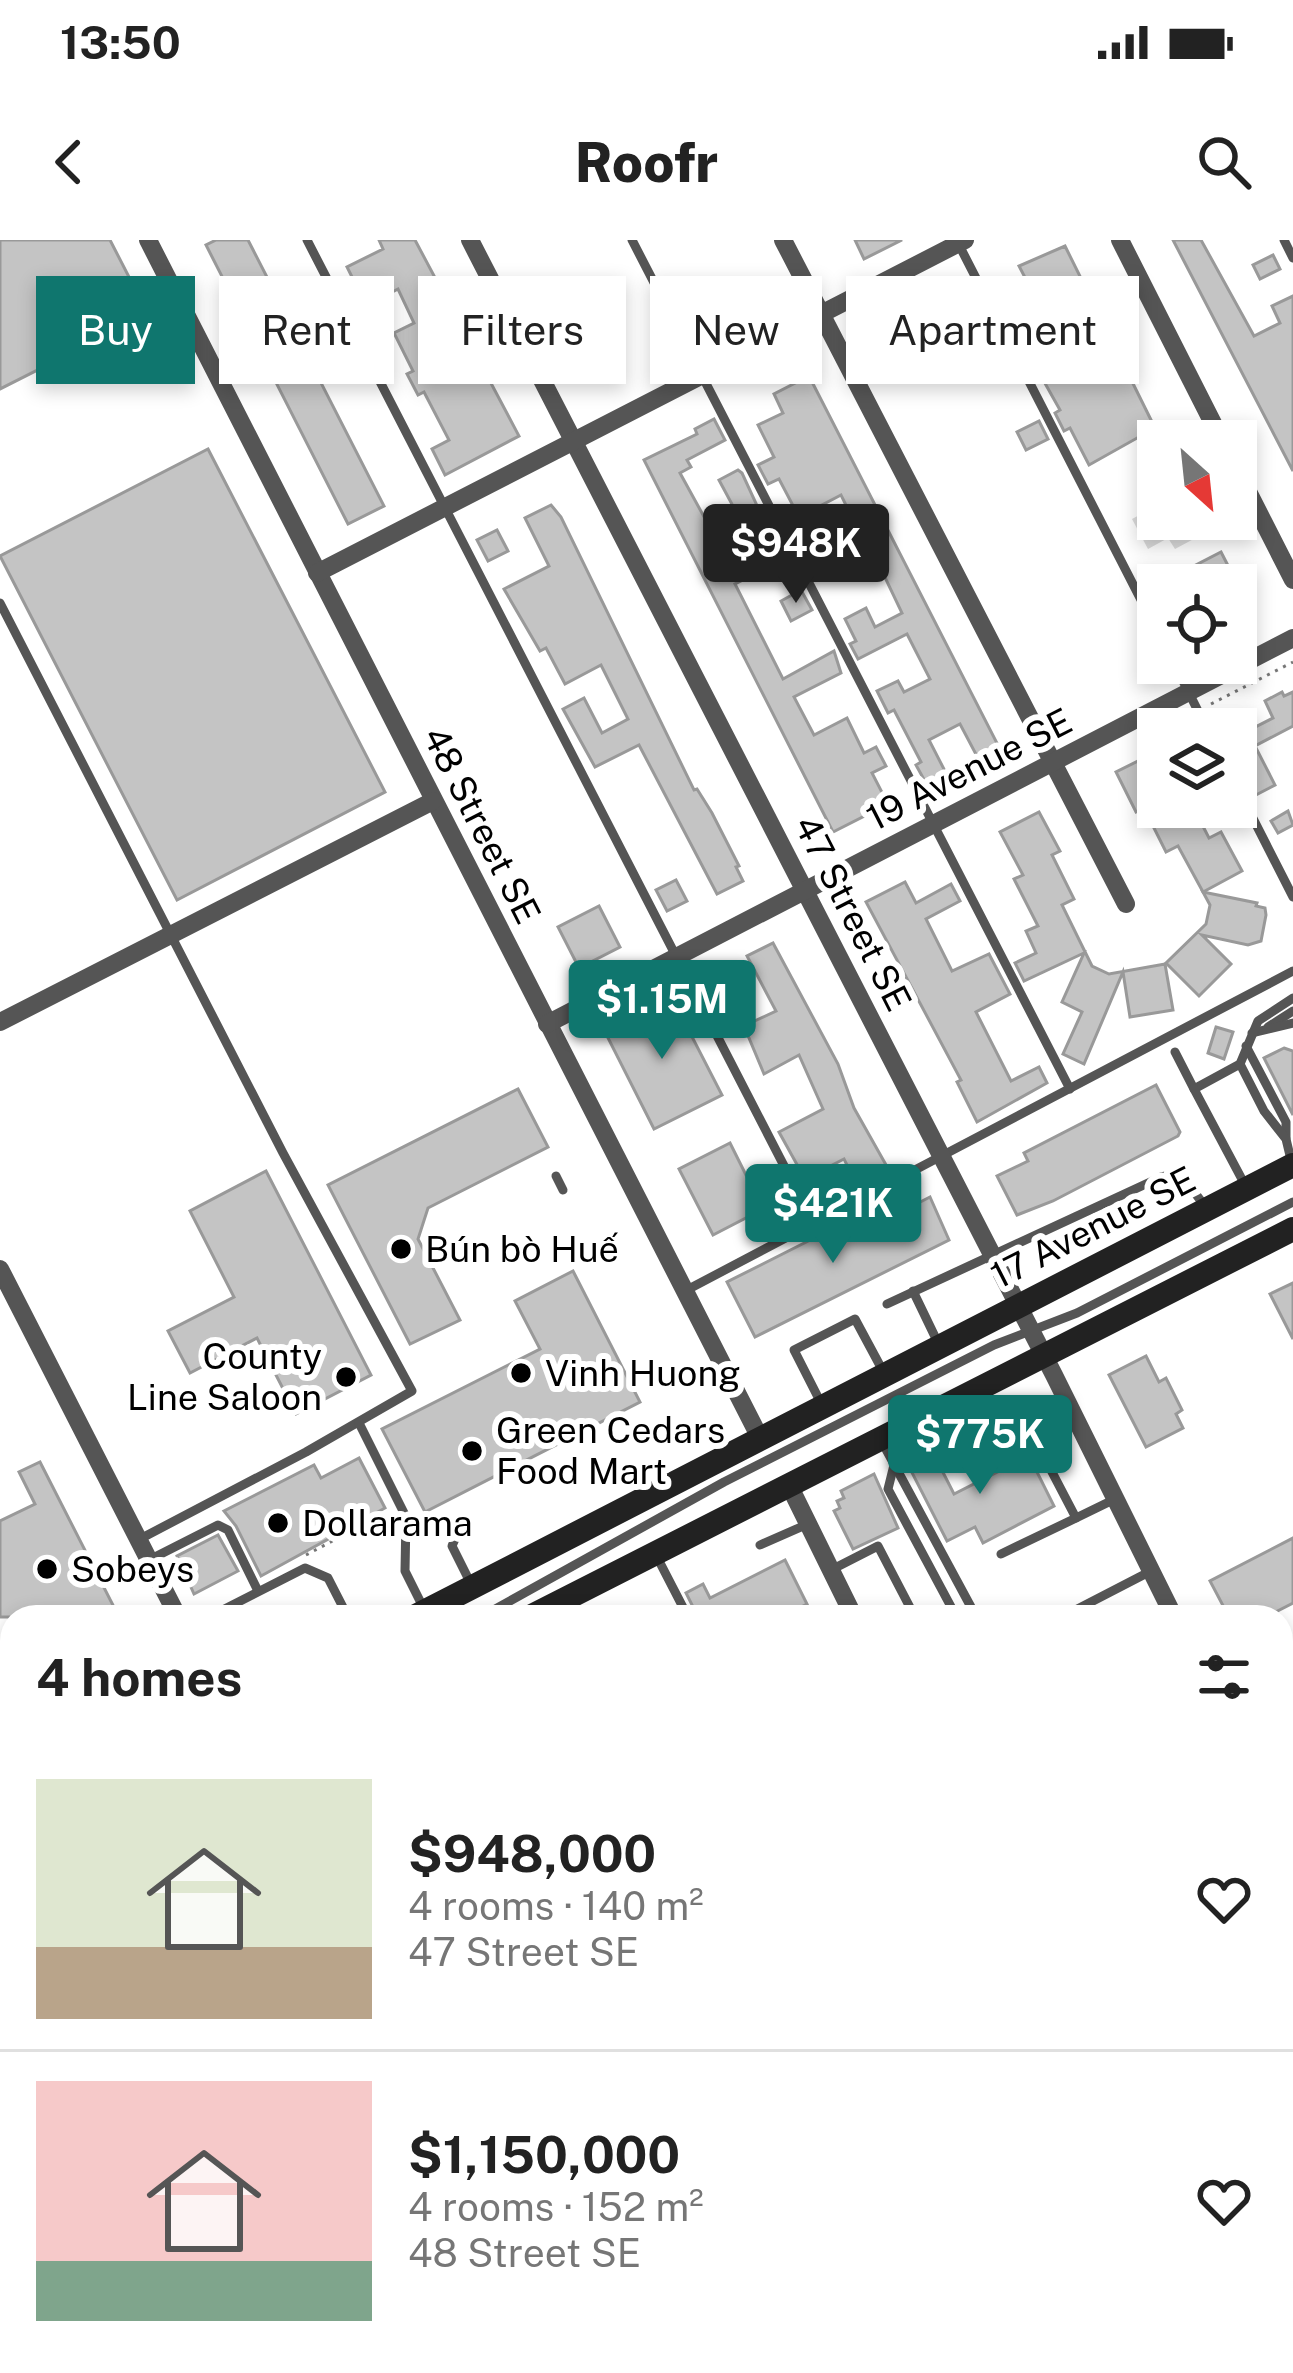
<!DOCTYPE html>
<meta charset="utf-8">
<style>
body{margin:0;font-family:"Public Sans",sans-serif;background:#f6f6f6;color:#222;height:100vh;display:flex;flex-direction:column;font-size:45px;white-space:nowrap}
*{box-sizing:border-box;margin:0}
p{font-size:39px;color:#767676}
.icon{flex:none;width:66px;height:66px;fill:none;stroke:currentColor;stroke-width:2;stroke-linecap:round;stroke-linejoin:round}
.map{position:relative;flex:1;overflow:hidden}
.panel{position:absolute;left:0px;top:1365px;width:1293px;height:768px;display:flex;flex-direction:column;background:#fff;border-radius:36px 36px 0 0;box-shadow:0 6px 18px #0003}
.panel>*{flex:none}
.top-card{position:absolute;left:36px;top:36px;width:1221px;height:108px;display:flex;gap:24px}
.needle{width:78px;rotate:153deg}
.buttons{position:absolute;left:1137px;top:180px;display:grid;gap:24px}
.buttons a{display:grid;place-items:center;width:120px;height:120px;border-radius:0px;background:#fff;box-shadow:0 6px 18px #0003;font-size:60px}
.price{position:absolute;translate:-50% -102px;padding:0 27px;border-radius:12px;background:#0f766e;color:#fff;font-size:39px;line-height:78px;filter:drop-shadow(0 3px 6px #0008)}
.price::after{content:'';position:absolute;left:50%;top:72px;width:36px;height:27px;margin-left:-18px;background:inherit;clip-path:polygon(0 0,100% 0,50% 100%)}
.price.on{background:#222;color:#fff}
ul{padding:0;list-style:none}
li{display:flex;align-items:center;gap:36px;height:300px;padding:0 36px}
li+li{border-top:3px solid #e0e0e0}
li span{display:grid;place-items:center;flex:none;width:336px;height:240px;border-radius:0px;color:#555}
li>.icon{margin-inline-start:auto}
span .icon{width:144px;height:144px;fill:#fffc;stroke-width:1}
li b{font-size:51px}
h2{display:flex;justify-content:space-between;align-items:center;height:144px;padding:0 36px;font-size:51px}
.tag{padding:0 42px;border-radius:0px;background:#fff;box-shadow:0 6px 18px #0003;font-size:42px;line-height:108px}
.tag.on{background:#0f766e;color:#fff}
.status{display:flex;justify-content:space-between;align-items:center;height:84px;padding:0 60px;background:#fff;direction:ltr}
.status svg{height:33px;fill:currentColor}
header{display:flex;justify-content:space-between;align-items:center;height:156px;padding:0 36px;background:#fff;font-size:54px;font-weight:800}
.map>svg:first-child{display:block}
.green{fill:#dcdcdc}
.building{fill:#c4c4c4;stroke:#999;stroke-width:3}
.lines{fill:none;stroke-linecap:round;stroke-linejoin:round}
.path{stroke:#777;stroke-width:3;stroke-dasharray:3 6;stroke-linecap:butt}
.lane{stroke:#555;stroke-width:9}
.street{stroke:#555;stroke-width:18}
.secondary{stroke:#222;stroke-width:24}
.poi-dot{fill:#000;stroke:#fff;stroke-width:4.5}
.labels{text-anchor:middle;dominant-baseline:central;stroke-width:12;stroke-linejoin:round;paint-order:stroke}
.street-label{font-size:36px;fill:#000;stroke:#fff}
.poi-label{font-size:36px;fill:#000;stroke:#fff;text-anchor:start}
</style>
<div class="status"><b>13:50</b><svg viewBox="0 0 49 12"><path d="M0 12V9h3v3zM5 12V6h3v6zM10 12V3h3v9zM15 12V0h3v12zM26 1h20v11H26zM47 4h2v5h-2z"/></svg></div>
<header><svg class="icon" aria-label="back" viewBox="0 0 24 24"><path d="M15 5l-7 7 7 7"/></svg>Roofr<svg class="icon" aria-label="search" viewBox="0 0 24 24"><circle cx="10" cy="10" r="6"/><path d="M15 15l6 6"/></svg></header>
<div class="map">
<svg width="1293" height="2133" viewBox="0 0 1293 2133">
<rect width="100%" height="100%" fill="#fff"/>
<!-- green -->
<g class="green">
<polygon points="1158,265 1158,279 1211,279 1216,287 1175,309 1168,298 1148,309 1132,279"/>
<polygon points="1293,2103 1293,2133 1233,2133 1257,2121 1281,2121 1281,2109"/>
</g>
<!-- building -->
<g class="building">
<polygon points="0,0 110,0 148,74 0,149"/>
<polygon points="216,0 248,0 384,266 348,284 206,5"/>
<polygon points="379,0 415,0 519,196 445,235 432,209 449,200 424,152 418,155 407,134 413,131 394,93 414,83 398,49 360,69 349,49 356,45 347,27 383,9"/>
<polygon points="855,0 902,0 864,19"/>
<polygon points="1173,0 1201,0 1254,96 1280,83 1272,66 1293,56 1293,231"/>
<polygon points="1065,6 1155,188 1089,225 1070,188 1064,191 1055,173 1060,170 1005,72 1028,60 1068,140 1094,126 1051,41 1032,51 1019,26"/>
<polygon points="1273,15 1280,29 1260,39 1253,25"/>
<polygon points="809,136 1000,509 979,520 960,484 929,500 947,535 927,545 916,525 921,522 894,470 888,473 877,451 898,441 904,452 930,439 907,394 858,419 850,404 856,401 845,379 866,368 875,387 902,373 882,331 879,332 841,255 799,277 779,239 768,244 758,225 774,217 758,185 783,173 774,154"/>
<polygon points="714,179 725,200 687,220 691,227 680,233 714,295 741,281 719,240 738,230 742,233 782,320 735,344 783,439 834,411 841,433 794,457 814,495 847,478 864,513 876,507 886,526 872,533 888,564 833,592 644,220 697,194 695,189"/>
<polygon points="1039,181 1048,199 1026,210 1017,192"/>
<polygon points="208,209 385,552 177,660 0,316"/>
<polygon points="551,265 561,277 694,550 697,549 712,573 739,626 736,627 743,641 717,654 639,505 595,527 563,469 584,458 602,493 628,479 601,425 565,444 546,408 540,411 504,349 549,326 525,278"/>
<polygon points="497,290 508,311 488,321 477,300"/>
<polygon points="814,294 823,313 810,319 800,301"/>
<polygon points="1221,312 1254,376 1236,385 1236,345 1206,345 1196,325"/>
<polygon points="801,350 812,370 791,381 781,361"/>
<polygon points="1282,452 1284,456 1293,452 1293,486 1255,506 1275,545 1254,556 1236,514 1236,497 1273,478 1265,461"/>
<polygon points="1158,511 1158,567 1193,567 1209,598 1221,592 1242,631 1203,652 1178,606 1166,612 1144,568 1136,572 1116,532"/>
<polygon points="1288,571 1293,585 1278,593 1271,581"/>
<polygon points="1039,572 1060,611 1052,615 1074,659 1062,665 1092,726 1109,734 1165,724 1173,770 1130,777 1123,732 1084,824 1063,814 1082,772 1062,762 1084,713 1024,741 1015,723 1036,713 1026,691 1038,686 1014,639 1023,635 1000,592"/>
<polygon points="676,640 687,661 667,671 656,650"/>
<polygon points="905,642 916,663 951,644 960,661 926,679 952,731 989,714 1010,754 976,772 1011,841 1039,827 1047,843 977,882 957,842 961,840 866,662"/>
<polygon points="1203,652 1257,663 1256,666 1265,668 1266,675 1261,701 1248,705 1202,695 1231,724 1199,756 1166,723 1206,684 1210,665"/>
<polygon points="599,666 620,707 579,728 558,687"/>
<polygon points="773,703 838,824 854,868 890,932 864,947 858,947 844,919 805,939 779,892 823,869 799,815 764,834 744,786 776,771 747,716"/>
<polygon points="726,737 737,759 717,769 706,747"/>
<polygon points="670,754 722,855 654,889 603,788"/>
<polygon points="1216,787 1233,792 1224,819 1208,813"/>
<polygon points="1284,808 1293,811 1293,875 1264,818"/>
<polygon points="1156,845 1180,892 1178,896 1053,961 1017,975 997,936 1028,921 1024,913"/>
<polygon points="518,849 548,907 428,968 418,999 460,1080 410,1104 328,945"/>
<polygon points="730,903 763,969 713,995 679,929"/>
<polygon points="266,931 371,1135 296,1174 257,1098 190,1133 168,1091 234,1057 190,971"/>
<polygon points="930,957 949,1000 755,1097 727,1042 840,985 848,999"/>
<polygon points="573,1031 640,1162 425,1272 382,1189 540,1109 515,1061"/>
<polygon points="1293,1043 1293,1099 1270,1054"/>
<polygon points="1146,1116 1159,1142 1166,1138 1182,1170 1176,1174 1183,1188 1146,1207 1109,1135"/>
<polygon points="929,1205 954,1254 1025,1218 1029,1224 1032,1222 1054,1266 983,1303 975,1287 947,1301 904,1217"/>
<polygon points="359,1218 385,1268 261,1336 236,1286 224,1271 314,1225 321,1238"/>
<polygon points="40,1222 119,1377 0,1377 0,1281 35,1264 19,1232"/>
<polygon points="874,1234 898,1288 853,1309 834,1271 840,1268 837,1261 844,1258 841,1251"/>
<polygon points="218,1295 238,1331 194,1354 177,1316"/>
<polygon points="1293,1298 1293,1363 1266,1377 1229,1377 1210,1341"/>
<polygon points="785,1320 807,1364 781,1377 698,1377 686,1353 703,1344 710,1358"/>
</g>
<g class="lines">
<!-- path -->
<g class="path">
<polyline points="1211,464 1293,422"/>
<polyline points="306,1315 338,1298"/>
</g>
<!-- lane -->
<g class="lane">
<polyline points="307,0 814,984"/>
<polyline points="632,0 1070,849"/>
<polyline points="1284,0 1293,18"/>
<polyline points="958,3 1158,393"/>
<polyline points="0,363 283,913 412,1151 306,1212 138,1300"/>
<polyline points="1174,423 1207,489"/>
<polyline points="1236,545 1293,657"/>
<polyline points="1268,787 1293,771"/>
<polyline points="1252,793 1293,783"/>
<polyline points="1246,806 1286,882 1286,898"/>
<polyline points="1175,812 1194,849 1240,824 1258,781 1293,758"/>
<polyline points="1240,824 1264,871 1286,899 1292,924"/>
<polyline points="1194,849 1245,945"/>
<polyline points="556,936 563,950"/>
<polyline points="913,1051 939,1105"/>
<polyline points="683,1052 1293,731"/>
<polyline points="887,1064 1161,937 1180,933 1207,969"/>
<polyline points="822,1165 794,1110 855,1079 884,1133"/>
<polyline points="934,1176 958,1222 1029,1188 1076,1278 1115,1259"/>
<polyline points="359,1183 406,1277 405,1331 425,1371"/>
<polyline points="881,1200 971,1367 953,1377"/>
<polyline points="894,1225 888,1249 956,1376"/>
<polyline points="458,1292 452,1306 472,1346"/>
<polyline points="760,1305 808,1284"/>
<polyline points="1001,1314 1076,1278"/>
<polyline points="657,1317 688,1377"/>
<polyline points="149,1320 218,1285 228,1290 258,1351"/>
<polyline points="831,1330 878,1306 915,1377"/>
<polyline points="209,1377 305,1328 328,1338 348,1377"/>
<polyline points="481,1377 724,1242 994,1105 1077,1073 1293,962"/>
<polyline points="1062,1377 1151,1331"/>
<polyline points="0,1606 12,1600"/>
<polyline points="0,1620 12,1614"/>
<polyline points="1281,1901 1293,1925"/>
<polyline points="0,2017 12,2040"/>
<polyline points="53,2121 59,2133"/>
<polyline points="387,2121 393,2133"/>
<polyline points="725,2121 731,2133"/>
<polyline points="1061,2121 1067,2133"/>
<polyline points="1228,2121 1234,2133"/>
</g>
<!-- street -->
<g class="street">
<polyline points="148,0 760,1198"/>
<polyline points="470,0 1054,1135 1174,1377"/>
<polyline points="783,0 1126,664"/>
<polyline points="1120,0 1222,201"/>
<polyline points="1236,228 1293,340"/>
<polyline points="317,333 965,0"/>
<polyline points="0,782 433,561"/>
<polyline points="547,784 1293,398"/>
<polyline points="0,1029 178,1377"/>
<polyline points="789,1245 854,1377"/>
<polyline points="1281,1521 1293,1514"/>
<polyline points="1281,1591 1293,1615"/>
<polyline points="0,1693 12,1716"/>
<polyline points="1281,2082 1293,2076"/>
<polyline points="221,2121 227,2133"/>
<polyline points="557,2121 563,2133"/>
<polyline points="894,2121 900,2133"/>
<polyline points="82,2133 105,2121"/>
<polyline points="1182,2133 1205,2121"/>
</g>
<!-- secondary -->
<g class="secondary">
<polyline points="414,1377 1293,925"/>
<polyline points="530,1377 1293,989"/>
<polyline points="0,1587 12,1581"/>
<polyline points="0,1657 12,1650"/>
</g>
</g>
<!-- markers -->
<g class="poi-dot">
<circle cx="401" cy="1009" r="12"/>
<circle cx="521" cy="1133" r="12"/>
<circle cx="346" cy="1137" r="12"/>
<circle cx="472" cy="1211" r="12"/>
<circle cx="278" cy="1283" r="12"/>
<circle cx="47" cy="1329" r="12"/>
</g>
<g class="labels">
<!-- street labels -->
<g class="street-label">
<text transform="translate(969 529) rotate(-27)">19 Avenue SE</text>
<text transform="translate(482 585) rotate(63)">48 Street SE</text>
<text transform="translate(853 673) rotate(63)">47 Street SE</text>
<text transform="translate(1093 987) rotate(-27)">17 Avenue SE</text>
</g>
<!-- poi labels -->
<g class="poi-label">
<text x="425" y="1009">Bún bò Huế</text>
<text x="322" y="1116" text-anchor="end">County<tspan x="322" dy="41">Line Saloon</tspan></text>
<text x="545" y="1133">Vinh Huong</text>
<text x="496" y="1190">Green Cedars<tspan x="496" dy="41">Food Mart</tspan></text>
<text x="302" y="1283">Dollarama</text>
<text x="71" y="1329">Sobeys</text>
</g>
</g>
</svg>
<div class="buttons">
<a><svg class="needle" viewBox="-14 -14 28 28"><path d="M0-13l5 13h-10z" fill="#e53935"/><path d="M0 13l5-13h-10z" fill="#767676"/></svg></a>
<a><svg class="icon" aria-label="locate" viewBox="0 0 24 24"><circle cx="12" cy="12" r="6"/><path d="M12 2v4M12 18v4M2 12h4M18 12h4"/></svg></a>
<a><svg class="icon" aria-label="layers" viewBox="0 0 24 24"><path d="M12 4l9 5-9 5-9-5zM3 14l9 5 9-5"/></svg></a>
</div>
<b class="price on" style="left:796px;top:366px">$948K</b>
<b class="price" style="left:662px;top:822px">$1.15M</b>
<b class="price" style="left:833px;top:1026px">$421K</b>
<b class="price" style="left:980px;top:1257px">$775K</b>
<div class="top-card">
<a class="tag on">Buy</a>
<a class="tag">Rent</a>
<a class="tag">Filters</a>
<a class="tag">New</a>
<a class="tag">Apartment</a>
</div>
<section class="panel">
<h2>4 homes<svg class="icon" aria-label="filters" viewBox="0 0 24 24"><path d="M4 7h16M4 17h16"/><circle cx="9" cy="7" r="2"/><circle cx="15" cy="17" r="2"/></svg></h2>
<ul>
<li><span style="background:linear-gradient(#dfe7d0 70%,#b9a48a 0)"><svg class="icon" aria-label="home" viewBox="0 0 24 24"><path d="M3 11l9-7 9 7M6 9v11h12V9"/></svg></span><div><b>$948,000</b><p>4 rooms · 140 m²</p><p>47 Street SE</p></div><svg class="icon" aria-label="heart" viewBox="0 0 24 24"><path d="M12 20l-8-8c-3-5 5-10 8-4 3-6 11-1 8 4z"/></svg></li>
<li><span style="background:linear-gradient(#f6c9c9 75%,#7fa58c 0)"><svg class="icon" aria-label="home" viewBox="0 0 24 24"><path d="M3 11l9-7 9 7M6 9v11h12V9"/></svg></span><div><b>$1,150,000</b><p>4 rooms · 152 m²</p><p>48 Street SE</p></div><svg class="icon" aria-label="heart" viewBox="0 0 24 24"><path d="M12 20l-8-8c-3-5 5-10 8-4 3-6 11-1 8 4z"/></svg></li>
</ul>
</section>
</div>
